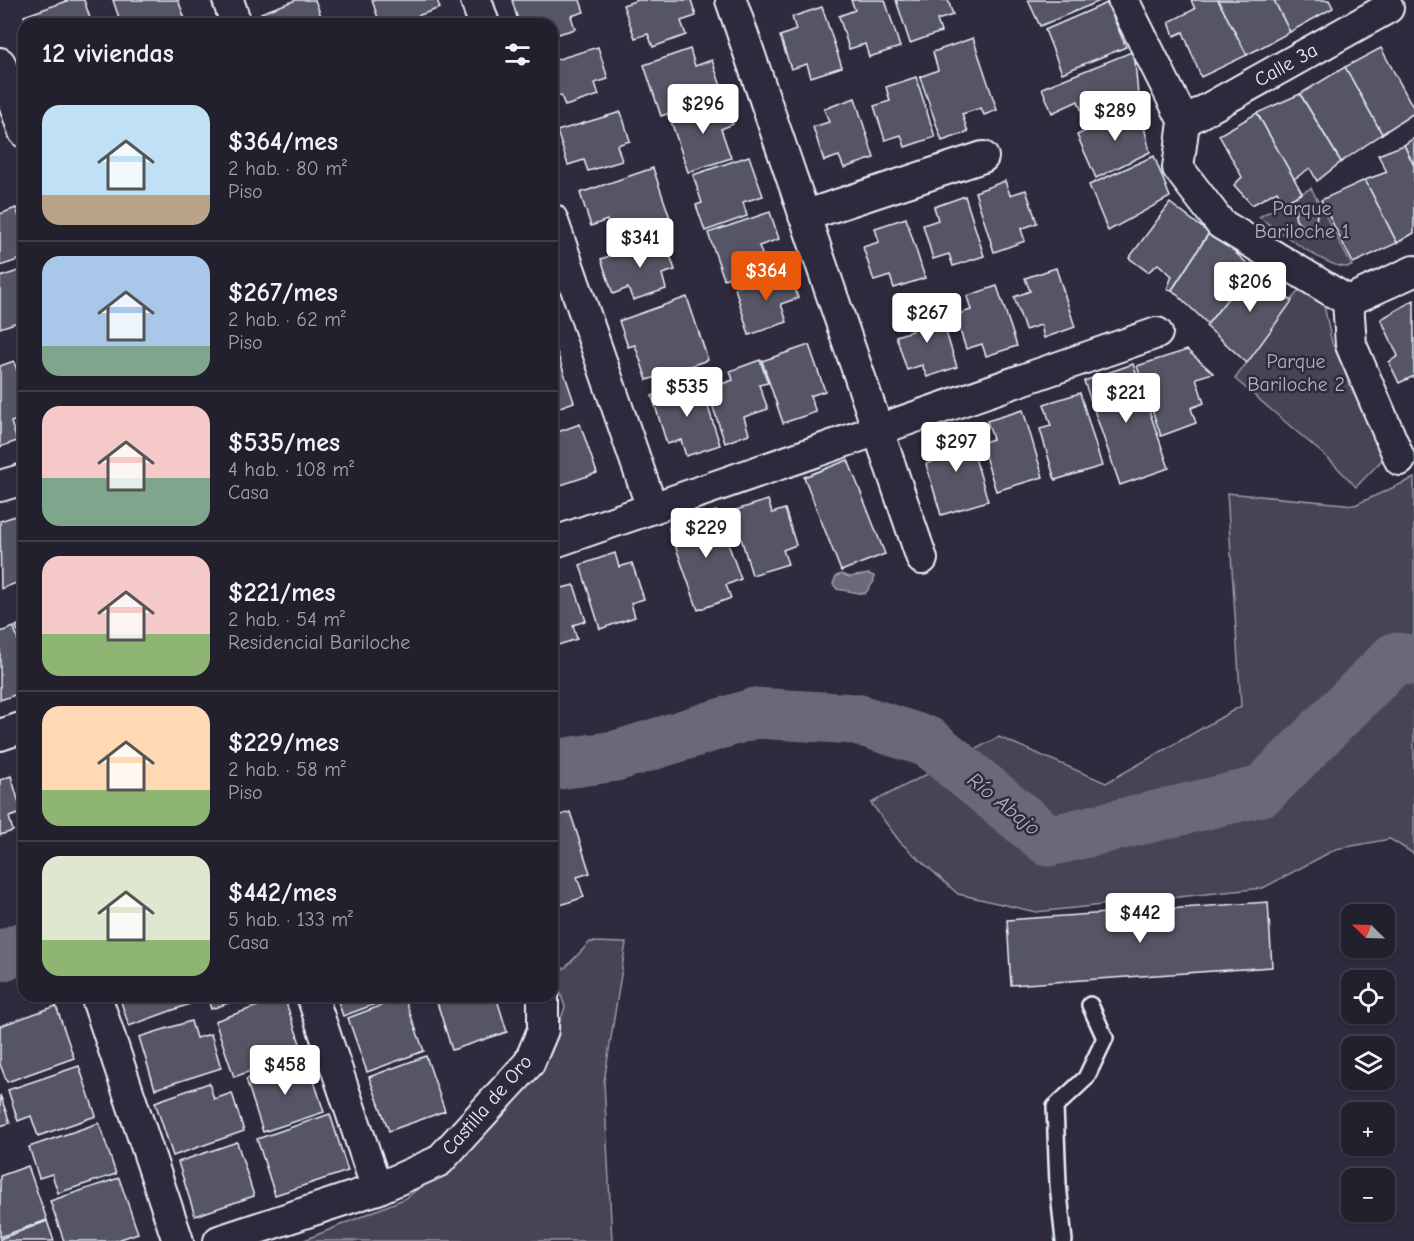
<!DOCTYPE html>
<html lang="es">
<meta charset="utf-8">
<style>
body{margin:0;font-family:"Comic Neue",sans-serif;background:#2b2836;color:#f1f3f6;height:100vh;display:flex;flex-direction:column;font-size:22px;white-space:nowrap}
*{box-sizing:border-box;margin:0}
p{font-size:20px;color:#a3a3aa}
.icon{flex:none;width:33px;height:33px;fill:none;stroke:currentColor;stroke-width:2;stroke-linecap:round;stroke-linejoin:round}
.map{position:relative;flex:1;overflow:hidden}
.sheet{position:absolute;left:18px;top:18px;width:540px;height:984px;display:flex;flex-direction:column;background:#23202e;border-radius:18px;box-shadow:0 2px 4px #0004,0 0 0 2px #403e4a}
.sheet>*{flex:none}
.needle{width:39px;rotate:293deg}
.tools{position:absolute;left:1341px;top:904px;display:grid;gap:12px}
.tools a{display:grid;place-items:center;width:54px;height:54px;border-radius:12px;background:#23202e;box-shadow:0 2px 4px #0004,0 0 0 2px #403e4a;font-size:30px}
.price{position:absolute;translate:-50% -51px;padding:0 14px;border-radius:6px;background:#fff;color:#222;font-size:20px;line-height:39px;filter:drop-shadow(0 2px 3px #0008)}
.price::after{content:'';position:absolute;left:50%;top:36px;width:18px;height:14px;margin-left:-9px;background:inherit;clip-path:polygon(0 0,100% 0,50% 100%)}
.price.on{background:#ea580c;color:#fff}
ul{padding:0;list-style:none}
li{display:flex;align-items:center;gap:18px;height:150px;padding:0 24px}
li+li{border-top:2px solid #403e4a}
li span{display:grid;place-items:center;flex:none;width:168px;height:120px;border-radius:18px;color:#555}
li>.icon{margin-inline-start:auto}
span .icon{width:72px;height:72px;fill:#fffc;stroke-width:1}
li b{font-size:26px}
h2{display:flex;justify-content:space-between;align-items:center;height:72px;padding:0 24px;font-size:26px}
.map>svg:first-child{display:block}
.green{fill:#464455;stroke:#979aa6;stroke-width:1.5}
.water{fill:#696978;stroke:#9c9fab;stroke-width:1.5}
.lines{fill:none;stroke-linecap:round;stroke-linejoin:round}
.river{stroke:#696978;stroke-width:51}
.building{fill:#575565;stroke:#e8f1f8;stroke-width:1.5}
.service-casing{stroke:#e8f1f8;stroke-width:20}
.minor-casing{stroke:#e8f1f8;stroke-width:34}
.service{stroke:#2f2a3d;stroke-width:15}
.minor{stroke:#2f2a3d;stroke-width:30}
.labels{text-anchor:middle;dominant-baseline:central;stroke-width:5;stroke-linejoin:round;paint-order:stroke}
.street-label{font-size:20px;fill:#e8f1f8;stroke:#2f2a3d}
.park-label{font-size:20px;fill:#afb4bf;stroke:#2f2a3d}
.water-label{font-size:21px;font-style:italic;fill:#afb4be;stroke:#2f2a3d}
</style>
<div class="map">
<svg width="1414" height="1241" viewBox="0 0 1414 1241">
<rect width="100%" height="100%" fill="#2f2a3d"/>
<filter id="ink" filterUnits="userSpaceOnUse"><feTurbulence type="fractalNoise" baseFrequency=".0167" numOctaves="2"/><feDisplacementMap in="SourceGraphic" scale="12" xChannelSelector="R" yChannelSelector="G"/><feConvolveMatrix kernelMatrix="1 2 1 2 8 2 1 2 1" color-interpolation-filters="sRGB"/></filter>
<g filter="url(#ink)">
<!-- green -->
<g class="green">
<path d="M1311,188l41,78c-20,8 -75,-37 -93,-49z"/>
<polygon points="1301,287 1324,305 1332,343 1385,457 1356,487 1330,460 1235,379"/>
<polygon points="1414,478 1414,854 1390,839 1336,849 1263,888 1036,912 958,894 900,842 871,803 999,737 1106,783 1241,706 1227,493 1355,505"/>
<polygon points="590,942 626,943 604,1082 612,1241 302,1241 406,1198 476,1143 543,1071 565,1007 553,971 565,968"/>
</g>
<!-- water -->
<polygon class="water" points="842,574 849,577 869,574 874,576 874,581 865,594 837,589 833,584 836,576"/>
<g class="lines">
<!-- river -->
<g class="river">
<polyline points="552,765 616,756 755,713 856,719 928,742 1049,841 1262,791 1395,658 1414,660"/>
<polyline points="0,956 24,947"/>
</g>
</g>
<!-- building -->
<g class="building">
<polygon points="70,0 84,0 92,24 27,24 24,16"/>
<polygon points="113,0 178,0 185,19 169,24 121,24"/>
<polygon points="296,0 315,0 324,24 265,24 261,13"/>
<polygon points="372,0 437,0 440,8 394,24 380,24"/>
<polygon points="512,0 580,0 584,12 571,16 575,29 552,36 552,24 519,24"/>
<polygon points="638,0 691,0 696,16 681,21 686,35 653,47 648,34 635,38 623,5"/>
<polygon points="851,0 885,0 900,47 869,57 865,44 849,49 839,16 855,10"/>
<polygon points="896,0 948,0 953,15 937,20 941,32 910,43"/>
<polygon points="1028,0 1099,0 1100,1 1040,26"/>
<polygon points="1191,0 1218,0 1247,55 1201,77 1183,32 1174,36 1169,22 1195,9"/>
<polygon points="1218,0 1274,0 1290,32 1247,55"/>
<polygon points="1274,0 1329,0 1333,8 1290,32"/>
<polygon points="1107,3 1126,47 1062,73 1045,30"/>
<polygon points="822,7 842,67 811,77 807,64 791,69 780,36 796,30 792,17"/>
<polygon points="973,38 997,110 984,115 981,108 962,114 968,132 942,141 920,77 938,70 933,52"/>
<polygon points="598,47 608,79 595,83 599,95 565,106 561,95 552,98 552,61"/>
<polygon points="1381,48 1414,109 1414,113 1382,134 1345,67"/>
<polygon points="690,49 695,66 712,60 724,95 661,116 644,65"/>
<polygon points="1134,51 1139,106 1084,127 1082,123 1085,121 1078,101 1052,113 1042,88"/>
<polygon points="1345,67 1382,134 1341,162 1300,94"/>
<polygon points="916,77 935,137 905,147 901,135 885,140 874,106 890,101 886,87"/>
<polygon points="1300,94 1341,162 1317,181 1310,168 1294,179 1257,113"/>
<polygon points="855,98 874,158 844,168 839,156 824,161 813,127 829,122 824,109"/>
<polygon points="725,99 733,124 721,129 731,158 688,172 670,118"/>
<polygon points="1139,106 1150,152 1096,178 1077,135"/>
<polygon points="621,112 630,141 617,145 622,161 588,171 584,160 568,165 557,131"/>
<polygon points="1257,113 1302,193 1284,203 1277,191 1252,205 1234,185 1242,177 1219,135"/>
<polygon points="1414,138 1414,166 1404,145"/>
<polygon points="1404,145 1414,166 1414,233 1397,243 1365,180 1387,172 1378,155"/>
<polygon points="749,156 763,196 743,202 747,216 705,231 696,205 702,203 693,175"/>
<polygon points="1154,156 1170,197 1108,231 1089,185"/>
<polygon points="653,168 672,224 643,234 640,226 612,235 607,220 591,226 580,193"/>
<polygon points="1365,180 1397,243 1353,263 1321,200"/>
<polygon points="1005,181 1010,195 1026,190 1037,223 1021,229 1025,241 994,252 975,192"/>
<polygon points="965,196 984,256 953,266 949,254 933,259 923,225 938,220 934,207"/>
<polygon points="1170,203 1209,233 1172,290 1167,289 1172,276 1158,264 1148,272 1129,258"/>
<circle cx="1306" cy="215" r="11"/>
<polygon points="16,208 24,231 24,258 0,266 0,214"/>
<polygon points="770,212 779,239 759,246 766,265 724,279 708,233"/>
<polygon points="906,218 925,278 894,288 890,276 874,281 863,247 879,242 875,228"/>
<polygon points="1211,230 1252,268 1208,324 1172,290"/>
<polygon points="664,237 675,270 662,274 666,289 633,300 628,288 613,294 601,259"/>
<polygon points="1256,263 1280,283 1275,289 1292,301 1247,363 1206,326"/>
<polygon points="1056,268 1075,327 1044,338 1041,325 1025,330 1014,297 1030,291 1025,278"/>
<polygon points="24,269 24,320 0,328 0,277"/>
<polygon points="789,271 798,298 781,304 787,322 749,335 735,288"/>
<polygon points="997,286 1017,346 986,356 982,344 966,349 955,315 971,310 967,296"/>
<polygon points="687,297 708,360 647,380 635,345 628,347 619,321"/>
<polygon points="1414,300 1414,376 1399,383 1389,362 1398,356 1381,319"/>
<polygon points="938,307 957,367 927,377 922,365 907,370 896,336 912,331 907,317"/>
<polygon points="809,345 825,391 810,396 816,412 783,423 762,361"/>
<polygon points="555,346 574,402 552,410 552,347"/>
<polygon points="1187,350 1213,373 1196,378 1204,403 1191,408 1196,423 1161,436 1137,366"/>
<polygon points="760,360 768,383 759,385 768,409 744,417 749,434 725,443 707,389 733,380 730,371"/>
<polygon points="14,361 24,393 24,418 11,422 17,441 0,447 0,366"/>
<polygon points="1133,364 1169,468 1120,485 1084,381"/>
<polygon points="700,381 720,445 686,456 681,440 667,444 652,396"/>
<polygon points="1080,393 1102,466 1055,480 1040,429 1051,426 1044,404"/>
<polygon points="1023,410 1043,477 996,491 981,443 993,439 987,421"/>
<polygon points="580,424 597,473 552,488 552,434"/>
<polygon points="966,427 988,501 941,515 926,464 937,460 930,438"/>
<polygon points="848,460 885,554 841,571 804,477"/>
<polygon points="768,500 772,513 785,509 796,545 783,550 788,564 752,575 733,511"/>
<polygon points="716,511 741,579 726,585 731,598 698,610 669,528"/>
<polygon points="24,513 24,580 1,589 0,521"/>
<polygon points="615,553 619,567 632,563 644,599 631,603 635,617 600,629 580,565"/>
<polygon points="557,575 562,588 574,585 586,621 573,625 577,639 552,647 552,577"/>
<polygon points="24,623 24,648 16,626"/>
<polygon points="14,627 24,660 24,692 0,700 0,632"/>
<polygon points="11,776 22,813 9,817 13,831 0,835 0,780"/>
<polygon points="570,812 590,873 577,877 584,897 552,908 552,818"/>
<polygon points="1268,902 1272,967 1011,985 1007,920"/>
<polygon points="119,996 196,996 198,1001 129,1026"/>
<polygon points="207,996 249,996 211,1009"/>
<polygon points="336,996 397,996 343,1016"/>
<polygon points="435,996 496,996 507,1032 452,1050"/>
<polygon points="284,997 303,1052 234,1077 215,1021"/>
<polygon points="404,997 424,1051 367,1072 348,1018"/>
<polygon points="56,1006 74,1058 7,1082 0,1064 0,1026"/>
<polygon points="191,1021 196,1038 211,1034 221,1068 155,1089 139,1037"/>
<polygon points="426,1056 445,1111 389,1131 369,1077"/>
<polygon points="307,1059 324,1112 263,1132 246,1079"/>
<polygon points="79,1066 96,1116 38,1136 31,1116 18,1121 8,1090"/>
<polygon points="209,1083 214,1099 232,1093 244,1131 173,1156 155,1102"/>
<polygon points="0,1095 10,1123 0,1126"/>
<polygon points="330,1114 348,1171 275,1195 257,1139"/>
<polygon points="99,1123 116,1174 58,1193 52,1174 39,1178 29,1147"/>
<polygon points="237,1142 254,1196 195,1216 178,1162"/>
<polygon points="28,1166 47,1220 0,1237 0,1176"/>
<polygon points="119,1178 138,1233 115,1241 64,1241 50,1201"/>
<polygon points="47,1221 54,1241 0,1241 0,1239"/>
</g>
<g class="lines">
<!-- service casing -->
<g class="service-casing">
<polyline id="service" points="1064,1241 1058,1184 1055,1107 1086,1078 1105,1038 1090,1005"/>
</g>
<!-- minor casing -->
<g class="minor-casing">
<g id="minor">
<polyline points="228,0 236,24"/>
<polyline points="476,0 484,24"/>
<polyline points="731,0 922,559"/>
<polyline points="1123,0 1184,122 1178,168 1221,224 1348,301 1351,345 1400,460"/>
<polyline points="0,63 24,132"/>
<polyline points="1184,122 1388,8"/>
<polyline points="804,216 983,157"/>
<polyline points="552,219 652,508"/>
<polyline points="1348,301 1414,271"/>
<polyline points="0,486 24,479"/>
<polyline points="552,543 1157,333"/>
<polyline points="0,735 24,727"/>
<polyline points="96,996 178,1241"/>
<polyline points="312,996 377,1189"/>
<polyline points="219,1241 377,1189 439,1161 529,1063 543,1030 543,996"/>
</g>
</g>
<!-- service -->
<use href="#service" class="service"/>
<!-- minor -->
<use href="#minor" class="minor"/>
</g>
</g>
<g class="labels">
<!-- street labels -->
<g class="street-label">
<text transform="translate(1286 65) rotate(-29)">Calle 3a</text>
<text transform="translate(487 1105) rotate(-49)">Castilla de Oro</text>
</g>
<!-- park labels -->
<g class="park-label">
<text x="1302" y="208">Parque<tspan x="1302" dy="23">Bariloche 1</tspan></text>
<text x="1296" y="361">Parque<tspan x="1296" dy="23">Bariloche 2</tspan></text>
</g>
<!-- water labels -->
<g class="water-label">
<text transform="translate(1004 804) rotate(39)">Río Abajo</text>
</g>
</g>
</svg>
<div class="tools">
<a><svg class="needle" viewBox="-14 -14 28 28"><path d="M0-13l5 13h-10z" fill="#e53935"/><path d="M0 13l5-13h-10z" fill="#a3a3aa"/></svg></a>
<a><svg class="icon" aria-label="locate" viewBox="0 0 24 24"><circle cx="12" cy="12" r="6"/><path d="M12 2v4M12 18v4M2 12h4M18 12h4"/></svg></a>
<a><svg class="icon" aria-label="layers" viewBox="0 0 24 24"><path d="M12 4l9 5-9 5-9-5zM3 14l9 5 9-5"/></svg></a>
<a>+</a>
<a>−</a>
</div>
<b class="price" style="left:703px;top:135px">$296</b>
<b class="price" style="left:1115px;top:142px">$289</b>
<b class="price" style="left:640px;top:269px">$341</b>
<b class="price on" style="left:766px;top:302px">$364</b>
<b class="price" style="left:1250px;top:313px">$206</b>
<b class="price" style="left:927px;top:344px">$267</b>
<b class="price" style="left:687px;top:418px">$535</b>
<b class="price" style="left:1126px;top:424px">$221</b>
<b class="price" style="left:956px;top:473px">$297</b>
<b class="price" style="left:706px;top:559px">$229</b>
<b class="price" style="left:1140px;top:944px">$442</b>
<b class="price" style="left:285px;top:1096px">$458</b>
<section class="sheet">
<h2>12 viviendas<svg class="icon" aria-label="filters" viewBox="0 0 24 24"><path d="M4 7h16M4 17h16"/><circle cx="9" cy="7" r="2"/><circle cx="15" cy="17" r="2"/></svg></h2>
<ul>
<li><span style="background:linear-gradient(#bfe0f5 75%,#b9a48a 0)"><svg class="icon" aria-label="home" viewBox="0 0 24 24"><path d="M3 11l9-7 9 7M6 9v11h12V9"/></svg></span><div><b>$364/mes</b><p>2 hab. · 80 m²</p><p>Piso</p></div></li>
<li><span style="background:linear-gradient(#a9c7e8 75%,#7fa58c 0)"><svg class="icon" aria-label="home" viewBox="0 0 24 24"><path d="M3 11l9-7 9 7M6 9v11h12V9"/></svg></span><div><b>$267/mes</b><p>2 hab. · 62 m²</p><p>Piso</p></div></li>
<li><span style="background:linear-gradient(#f6c9c9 60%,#7fa58c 0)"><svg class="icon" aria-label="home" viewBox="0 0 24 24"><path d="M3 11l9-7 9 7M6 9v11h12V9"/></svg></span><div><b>$535/mes</b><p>4 hab. · 108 m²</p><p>Casa</p></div></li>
<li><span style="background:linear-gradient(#f6c9c9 65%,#8fb573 0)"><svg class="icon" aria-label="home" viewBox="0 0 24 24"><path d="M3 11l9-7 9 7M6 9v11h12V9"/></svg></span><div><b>$221/mes</b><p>2 hab. · 54 m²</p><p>Residencial Bariloche</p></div></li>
<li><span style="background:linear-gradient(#ffd9b3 70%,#8fb573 0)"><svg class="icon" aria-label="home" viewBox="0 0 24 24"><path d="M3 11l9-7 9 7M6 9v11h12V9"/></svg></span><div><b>$229/mes</b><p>2 hab. · 58 m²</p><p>Piso</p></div></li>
<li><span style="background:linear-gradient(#dfe7d0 70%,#8fb573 0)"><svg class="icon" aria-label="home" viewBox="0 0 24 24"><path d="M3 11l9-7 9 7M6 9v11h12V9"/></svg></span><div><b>$442/mes</b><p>5 hab. · 133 m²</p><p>Casa</p></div></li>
</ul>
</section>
</div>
